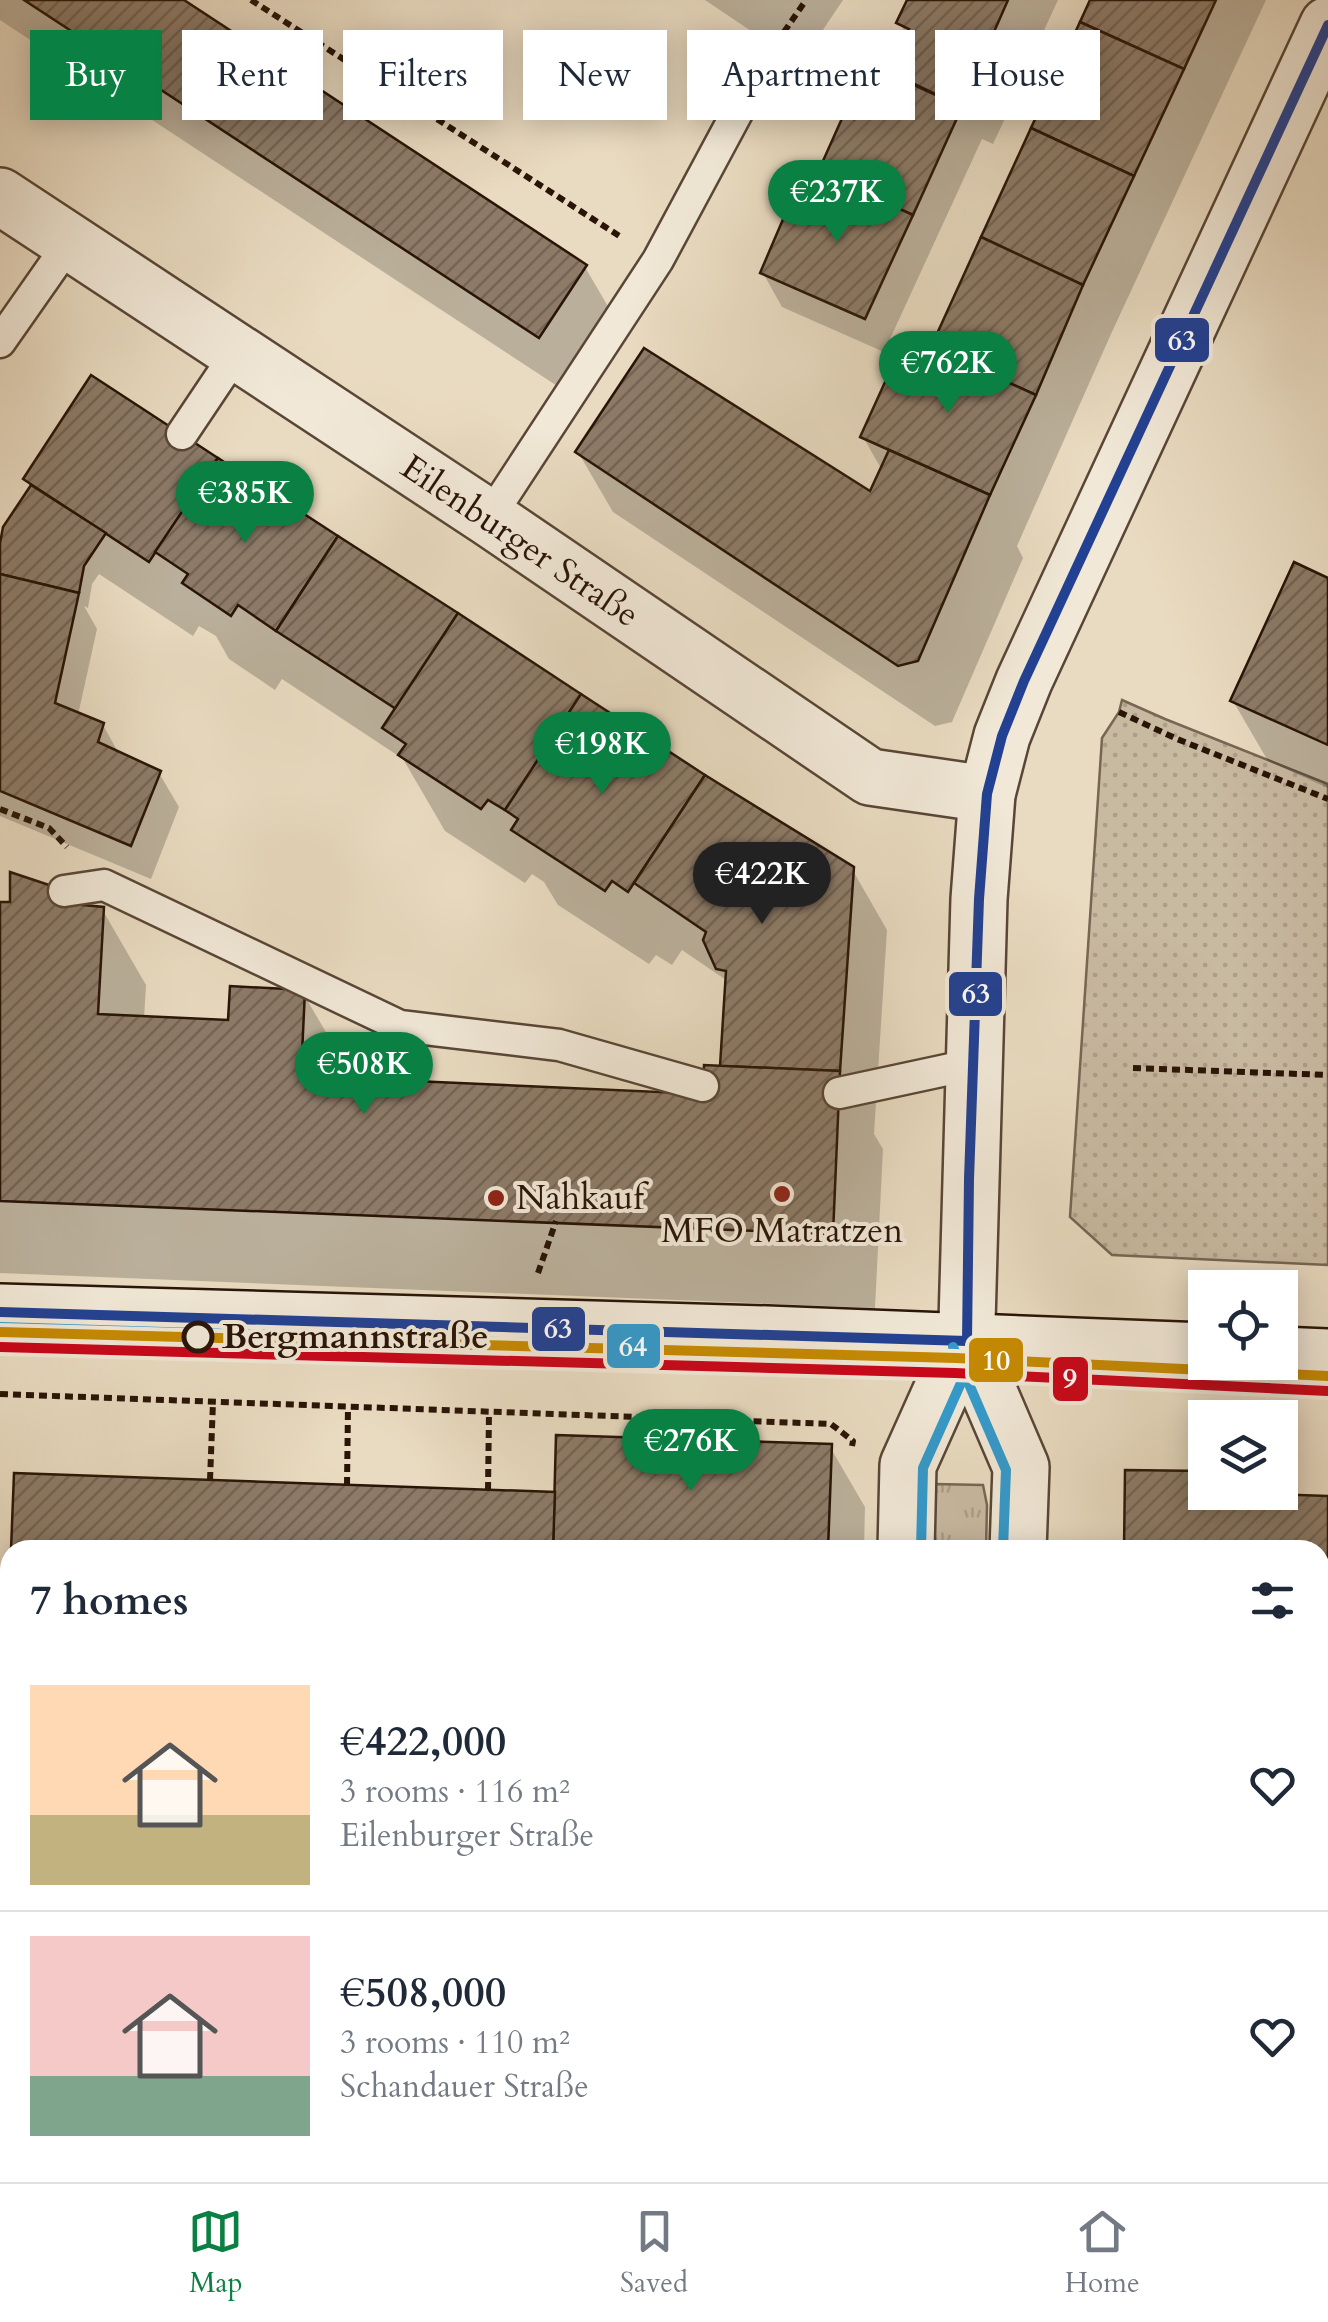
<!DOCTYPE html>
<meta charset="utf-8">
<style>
body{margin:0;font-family:Cardo,serif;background:#f2f2f3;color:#1f2937;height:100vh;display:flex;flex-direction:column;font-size:38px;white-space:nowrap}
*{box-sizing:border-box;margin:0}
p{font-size:32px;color:#747a83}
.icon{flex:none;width:55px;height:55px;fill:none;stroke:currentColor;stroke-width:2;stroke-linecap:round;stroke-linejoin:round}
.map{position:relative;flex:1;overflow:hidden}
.sheet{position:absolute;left:0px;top:1540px;width:1330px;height:642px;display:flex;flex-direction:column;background:#fff;border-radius:30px 30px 0 0;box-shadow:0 5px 25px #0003}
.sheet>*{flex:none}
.hud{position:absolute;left:30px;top:30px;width:1270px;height:90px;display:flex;gap:20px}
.buttons{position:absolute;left:1188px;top:1270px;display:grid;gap:20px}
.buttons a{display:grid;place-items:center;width:110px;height:110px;border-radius:0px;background:#fff;box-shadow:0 5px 25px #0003;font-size:50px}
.price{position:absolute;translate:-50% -85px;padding:0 22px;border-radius:35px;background:#0b8043;color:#fff;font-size:32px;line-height:65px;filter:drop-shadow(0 2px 5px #0008)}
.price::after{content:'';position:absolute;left:50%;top:60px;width:30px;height:22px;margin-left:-15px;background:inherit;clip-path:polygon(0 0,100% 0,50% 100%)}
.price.on{background:#222;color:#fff}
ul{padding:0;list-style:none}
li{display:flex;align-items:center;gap:30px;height:250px;padding:0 30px}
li+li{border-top:2px solid #e0e1e3}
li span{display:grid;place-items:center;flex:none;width:280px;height:200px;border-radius:0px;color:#555}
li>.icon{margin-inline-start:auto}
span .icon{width:120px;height:120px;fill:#fffc;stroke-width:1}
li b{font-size:42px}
h2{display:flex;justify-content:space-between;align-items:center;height:120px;padding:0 30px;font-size:42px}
.pill{padding:0 35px;border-radius:0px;background:#fff;box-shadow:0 5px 25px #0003;font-size:35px;line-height:90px}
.pill.on{background:#0b8043;color:#fff}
.menu{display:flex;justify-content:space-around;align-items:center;height:140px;border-top:2px solid #e0e1e3;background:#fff;font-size:28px;color:#747a83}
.menu a{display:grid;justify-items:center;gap:5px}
.menu .on{color:#0b8043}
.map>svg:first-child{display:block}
.grass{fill:url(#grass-tufts);stroke:#786654;stroke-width:2.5}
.garden{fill:url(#garden-dots);stroke:#786654;stroke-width:2.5}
.shadow{fill:#0003}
.building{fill:url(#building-hatch);stroke:#291407;stroke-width:2.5}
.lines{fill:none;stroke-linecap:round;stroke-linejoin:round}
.service-casing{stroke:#594636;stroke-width:35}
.minor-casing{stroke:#594636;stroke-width:60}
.tertiary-casing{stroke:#594636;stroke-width:60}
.secondary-casing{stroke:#291407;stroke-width:60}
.path{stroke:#291407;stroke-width:6;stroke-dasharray:8 5;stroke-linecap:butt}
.service{stroke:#f1e8d7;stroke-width:30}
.minor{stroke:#f1e8d7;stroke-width:55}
.tertiary{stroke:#f1e8d7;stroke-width:55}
.secondary{stroke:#f1e8d7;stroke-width:55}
.bus-1-casing{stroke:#f1e8d7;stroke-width:18}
.bus-2-casing{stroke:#f1e8d7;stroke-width:18}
.bus-1{stroke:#224193;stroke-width:10}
.bus-2{stroke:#349acb;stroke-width:10}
.tram-1-casing{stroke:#f1e8d7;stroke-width:18}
.tram-2-casing{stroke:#f1e8d7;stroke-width:18}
.tram-1{stroke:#c58902;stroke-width:10}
.tram-2{stroke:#c9061a;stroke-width:10}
.poi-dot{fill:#8f2418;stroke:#f1e8d7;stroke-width:4}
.stop-dot{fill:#f1e8d7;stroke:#291407;stroke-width:5}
.labels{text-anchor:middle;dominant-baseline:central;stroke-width:8;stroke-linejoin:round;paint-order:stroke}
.street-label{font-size:35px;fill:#291407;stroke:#f1e8d7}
.poi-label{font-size:35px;fill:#291407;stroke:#f1e8d7;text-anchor:start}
.stop-label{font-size:35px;font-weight:bold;fill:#291407;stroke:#f1e8d7;text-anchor:start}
.line-badge{stroke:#f1e8d7;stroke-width:4}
.badge-label{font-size:28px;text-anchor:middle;font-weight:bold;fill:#fff}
</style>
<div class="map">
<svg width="1328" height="2182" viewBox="0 0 1328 2182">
<defs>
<pattern id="grass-tufts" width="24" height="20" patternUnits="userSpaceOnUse" patternTransform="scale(2.5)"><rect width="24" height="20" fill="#c8b9a1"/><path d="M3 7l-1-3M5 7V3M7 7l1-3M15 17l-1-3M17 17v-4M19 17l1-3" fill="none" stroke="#ac9e89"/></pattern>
<pattern id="garden-dots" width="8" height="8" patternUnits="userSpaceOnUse" patternTransform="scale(2.5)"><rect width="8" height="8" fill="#c8b9a1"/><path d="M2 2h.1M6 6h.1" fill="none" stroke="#ac9e89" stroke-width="1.8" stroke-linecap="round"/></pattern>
<pattern id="building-hatch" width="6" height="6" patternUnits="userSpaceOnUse" patternTransform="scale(2.5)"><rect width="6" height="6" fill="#8d7b68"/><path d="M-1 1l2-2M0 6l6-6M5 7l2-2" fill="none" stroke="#736454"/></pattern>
</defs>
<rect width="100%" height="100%" fill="#e9dbc1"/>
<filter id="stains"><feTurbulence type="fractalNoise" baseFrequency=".002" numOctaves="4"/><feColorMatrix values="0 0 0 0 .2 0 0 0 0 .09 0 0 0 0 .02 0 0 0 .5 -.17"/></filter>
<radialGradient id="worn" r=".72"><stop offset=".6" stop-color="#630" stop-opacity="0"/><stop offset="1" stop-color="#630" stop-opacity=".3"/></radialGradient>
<!-- grass -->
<polygon class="grass" points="934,1484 983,1485 987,1505 986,1550 926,1550"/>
<!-- garden -->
<polygon class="garden" points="1122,700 1165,719 1328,784 1328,1265 1112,1255 1070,1217 1102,738 1119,712"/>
<!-- shadow -->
<g class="shadow">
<polygon points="0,0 179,0 585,267 620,327 574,397 0,20"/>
<polygon points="705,0 843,0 800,64"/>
<polygon points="909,0 1058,0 1039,41 1027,35 1001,92 1010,108 993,144 982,139 884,352 782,307 763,273 804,212 855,123 890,75 908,38 899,22"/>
<polygon points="1093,0 1266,0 1111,334 1017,546 1023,558 952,722 935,726 613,512 578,452 871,495 882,470 863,437 932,351"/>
<polygon points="26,479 704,777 852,869 887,930 874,1134 883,1149 875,1308 0,1273 0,904 72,896 78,907 102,909 146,985 144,1019 230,1023 303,993 347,1068 346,1081 705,1096 722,1068 726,980 682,950 672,965 656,955 649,964 558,905 544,882 532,874 525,883 445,831 403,759 282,679 275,690 229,659 216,636 199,626 193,636 99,574 92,584 88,608 84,606 97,629 78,715 103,725 119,754 159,773 179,807 151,879 0,816 0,556 31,488"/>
<polygon points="1328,580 1328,788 1268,761 1233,701"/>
<polygon points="830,1447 865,1507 864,1550 13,1550 557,1494"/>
<polygon points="1205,1474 1205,1492 1328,1498 1328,1700 1320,1700 1320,1550 1127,1550"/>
<polygon points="10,1641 10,2114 0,2097 0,1921"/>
<polygon points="1320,2021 1328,2021 1328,2182 1133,2182 1127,2172 1320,2172"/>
</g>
<!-- building -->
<g class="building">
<polygon points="24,0 184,0 587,265 539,338"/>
<polygon points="907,0 1008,0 979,66 992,72 973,112 889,72 909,29 896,23"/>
<polygon points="1090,0 1216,0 1184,69 1080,22"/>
<polygon points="1080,22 1184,69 1134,176 1031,128"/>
<polygon points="877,68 962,107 913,215 818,172 844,114 854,119"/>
<polygon points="1031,128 1134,176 1083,285 981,237"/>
<polygon points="818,172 913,215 865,319 760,273 790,203 803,209"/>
<polygon points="981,237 1083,285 1036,395 931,347"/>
<polygon points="906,336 1036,395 990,495 860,437"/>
<polygon points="644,348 870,491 889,450 990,495 918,661 898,666 575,452"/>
<polygon points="91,375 218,458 149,562 23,479"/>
<polygon points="218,458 338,536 276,631 238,605 231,616 182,583 188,574 155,552"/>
<polygon points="31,485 106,533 84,566 79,593 0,574 0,543 3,527"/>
<polygon points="338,536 458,613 396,709 276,631"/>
<polygon points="1294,562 1328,578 1328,745 1230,701"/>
<polygon points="0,574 79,593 55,703 104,723 98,742 161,771 131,846 0,791"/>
<polygon points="458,613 581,694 505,810 488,800 481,809 398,755 406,744 382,728"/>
<polygon points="581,694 705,775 628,892 612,881 605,891 511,830 518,819 505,810"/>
<polygon points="705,775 854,867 840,1071 720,1066 726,971 716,969 703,940 706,932 634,883"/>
<polygon points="10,872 73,893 73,904 104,907 98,1014 228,1020 230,986 305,990 301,1076 703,1094 704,1065 840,1071 833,1234 0,1201 0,902 10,902"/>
<polygon points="556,1435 832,1444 828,1550 553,1548"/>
<polygon points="1125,1470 1205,1471 1205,1492 1328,1496 1328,1627 1320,1626 1320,1550 1124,1550"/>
<polygon points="14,1473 555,1492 553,1550 11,1550"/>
<polygon points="10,1564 10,2088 0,2088 0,1846"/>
<polygon points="1320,2018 1328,2019 1328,2141 1320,2140"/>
</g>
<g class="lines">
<!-- service casing -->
<g class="service-casing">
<g id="service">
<polyline points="0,342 70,242"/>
<polyline points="182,434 237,352"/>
<polyline points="489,518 658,260 761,68"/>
<polyline points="64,891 104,885 400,1026 559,1045 703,1086"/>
<polyline points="839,1093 974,1064"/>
</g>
</g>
<!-- minor casing -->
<g class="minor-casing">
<polyline id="minor" points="0,196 489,518 870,777 987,794"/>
</g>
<!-- tertiary casing -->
<g class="tertiary-casing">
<g id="tertiary">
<polyline points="906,1550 908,1465 956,1358 967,1341"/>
<polyline points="1018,1550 1021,1467 967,1341 967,1322 979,899 987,794 1002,736 1024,681 1328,25"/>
<polyline points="889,2182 889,2172"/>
<polyline points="988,2182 988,2172"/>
</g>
</g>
<!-- secondary casing -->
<g class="secondary-casing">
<g id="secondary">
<polyline points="0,1312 767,1334 1205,1351"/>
<polyline points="1280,1355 1328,1357"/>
</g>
</g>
<!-- path -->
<g class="path">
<polyline points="251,0 621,237"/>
<polyline points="784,32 806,0"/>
<polyline points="1119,712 1177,739 1328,799"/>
<polyline points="0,809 49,828 67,847"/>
<polyline points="1133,1068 1328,1075"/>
<polyline points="538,1273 556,1221"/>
<polyline points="0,1394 831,1424 853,1441 852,1446"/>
<polyline points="675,1439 676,1419"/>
<polyline points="210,1480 213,1402"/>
<polyline points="347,1485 348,1407"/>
<polyline points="488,1490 489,1413"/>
<polyline points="0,1599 9,1599"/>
</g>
<!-- service -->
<use href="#service" class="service"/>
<!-- minor -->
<use href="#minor" class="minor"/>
<!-- tertiary -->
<use href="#tertiary" class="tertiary"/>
<!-- secondary -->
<use href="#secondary" class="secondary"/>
<!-- bus-1 casing -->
<g class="bus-1-casing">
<g id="bus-1">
<polyline points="0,1312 967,1341"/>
<polyline points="967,1341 969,1179 979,899 987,794 1002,736 1024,681 1328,25"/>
</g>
</g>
<!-- bus-2 casing -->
<g class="bus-2-casing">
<g id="bus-2">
<polyline points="0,1327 967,1356"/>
<polyline points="953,1347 1006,1470 1003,1549"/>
<polyline points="921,1550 923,1468 969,1365 980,1349"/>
</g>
</g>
<!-- bus-1 -->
<use href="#bus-1" class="bus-1"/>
<!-- bus-2 -->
<use href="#bus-2" class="bus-2"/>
<!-- tram-1 casing -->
<g class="tram-1-casing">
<polyline id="tram-1" points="0,1332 956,1358 1328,1376"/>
</g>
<!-- tram-2 casing -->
<g class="tram-2-casing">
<polyline id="tram-2" points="0,1347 955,1373 1327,1391"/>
</g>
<!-- tram-1 -->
<use href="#tram-1" class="tram-1"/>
<!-- tram-2 -->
<use href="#tram-2" class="tram-2"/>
</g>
<!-- markers -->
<g class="poi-dot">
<circle cx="782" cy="1194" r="10"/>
<circle cx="496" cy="1198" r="10"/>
</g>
<circle class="stop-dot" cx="198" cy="1337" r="14"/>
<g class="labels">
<!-- street labels -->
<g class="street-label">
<text transform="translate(520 541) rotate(34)">Eilenburger Straße</text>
</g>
<!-- poi labels -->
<g class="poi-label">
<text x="516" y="1198">Nahkauf</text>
<text x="782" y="1231" text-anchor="middle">MFO Matratzen</text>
</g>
<!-- stop labels -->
<g class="stop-label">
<text x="222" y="1337">Bergmannstraße</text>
</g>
</g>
<g class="line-badge">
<rect x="1153" y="316" width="58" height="48" rx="10" fill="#224193"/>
<rect x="947" y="970" width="57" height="48" rx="10" fill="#224193"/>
<rect x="530" y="1305" width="57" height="48" rx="10" fill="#224193"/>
<rect x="605" y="1322" width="57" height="48" rx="10" fill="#349acb"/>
<rect x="967" y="1336" width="58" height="48" rx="10" fill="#c58902"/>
<rect x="1051" y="1355" width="39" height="48" rx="10" fill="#c9061a"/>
</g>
<g class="badge-label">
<text x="1182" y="350">63</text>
<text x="976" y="1003">63</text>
<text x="558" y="1338">63</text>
<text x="633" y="1356">64</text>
<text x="996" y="1370">10</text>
<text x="1070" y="1388">9</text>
</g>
<rect width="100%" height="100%" filter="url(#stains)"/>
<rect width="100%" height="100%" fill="url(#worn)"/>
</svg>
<div class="buttons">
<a><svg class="icon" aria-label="locate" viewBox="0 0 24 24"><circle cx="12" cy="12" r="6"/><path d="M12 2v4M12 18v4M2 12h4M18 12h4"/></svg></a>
<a><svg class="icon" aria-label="layers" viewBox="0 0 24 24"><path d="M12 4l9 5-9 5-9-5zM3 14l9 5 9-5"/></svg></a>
</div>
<b class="price" style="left:837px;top:245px">€237K</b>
<b class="price" style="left:948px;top:416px">€762K</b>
<b class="price" style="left:245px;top:546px">€385K</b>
<b class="price" style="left:602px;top:797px">€198K</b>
<b class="price on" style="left:762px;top:927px">€422K</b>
<b class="price" style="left:364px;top:1117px">€508K</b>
<b class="price" style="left:691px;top:1494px">€276K</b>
<div class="hud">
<a class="pill on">Buy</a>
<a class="pill">Rent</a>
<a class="pill">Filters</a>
<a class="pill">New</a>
<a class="pill">Apartment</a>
<a class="pill">House</a>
</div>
<section class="sheet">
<h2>7 homes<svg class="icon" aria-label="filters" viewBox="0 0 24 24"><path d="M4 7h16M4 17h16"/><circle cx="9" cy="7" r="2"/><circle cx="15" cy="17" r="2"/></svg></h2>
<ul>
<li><span style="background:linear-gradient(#ffd9b3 65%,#c2b280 0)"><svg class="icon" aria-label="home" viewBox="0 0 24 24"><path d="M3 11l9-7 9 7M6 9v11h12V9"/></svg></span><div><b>€422,000</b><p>3 rooms · 116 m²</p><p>Eilenburger Straße</p></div><svg class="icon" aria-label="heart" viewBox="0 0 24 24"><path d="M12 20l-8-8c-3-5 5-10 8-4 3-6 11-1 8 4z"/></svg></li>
<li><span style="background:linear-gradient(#f6c9c9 70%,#7fa58c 0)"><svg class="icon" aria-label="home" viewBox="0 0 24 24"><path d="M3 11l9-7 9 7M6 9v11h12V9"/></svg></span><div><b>€508,000</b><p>3 rooms · 110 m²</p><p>Schandauer Straße</p></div><svg class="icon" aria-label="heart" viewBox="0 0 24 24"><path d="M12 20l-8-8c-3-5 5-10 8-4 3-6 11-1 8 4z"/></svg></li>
</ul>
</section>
</div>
<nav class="menu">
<a class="on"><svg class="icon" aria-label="map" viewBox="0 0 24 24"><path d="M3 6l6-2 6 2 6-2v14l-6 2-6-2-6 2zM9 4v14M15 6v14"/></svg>Map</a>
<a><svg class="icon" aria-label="saved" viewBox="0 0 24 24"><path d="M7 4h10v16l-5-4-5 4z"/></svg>Saved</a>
<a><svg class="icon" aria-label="home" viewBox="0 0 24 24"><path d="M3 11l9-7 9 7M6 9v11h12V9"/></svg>Home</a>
</nav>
